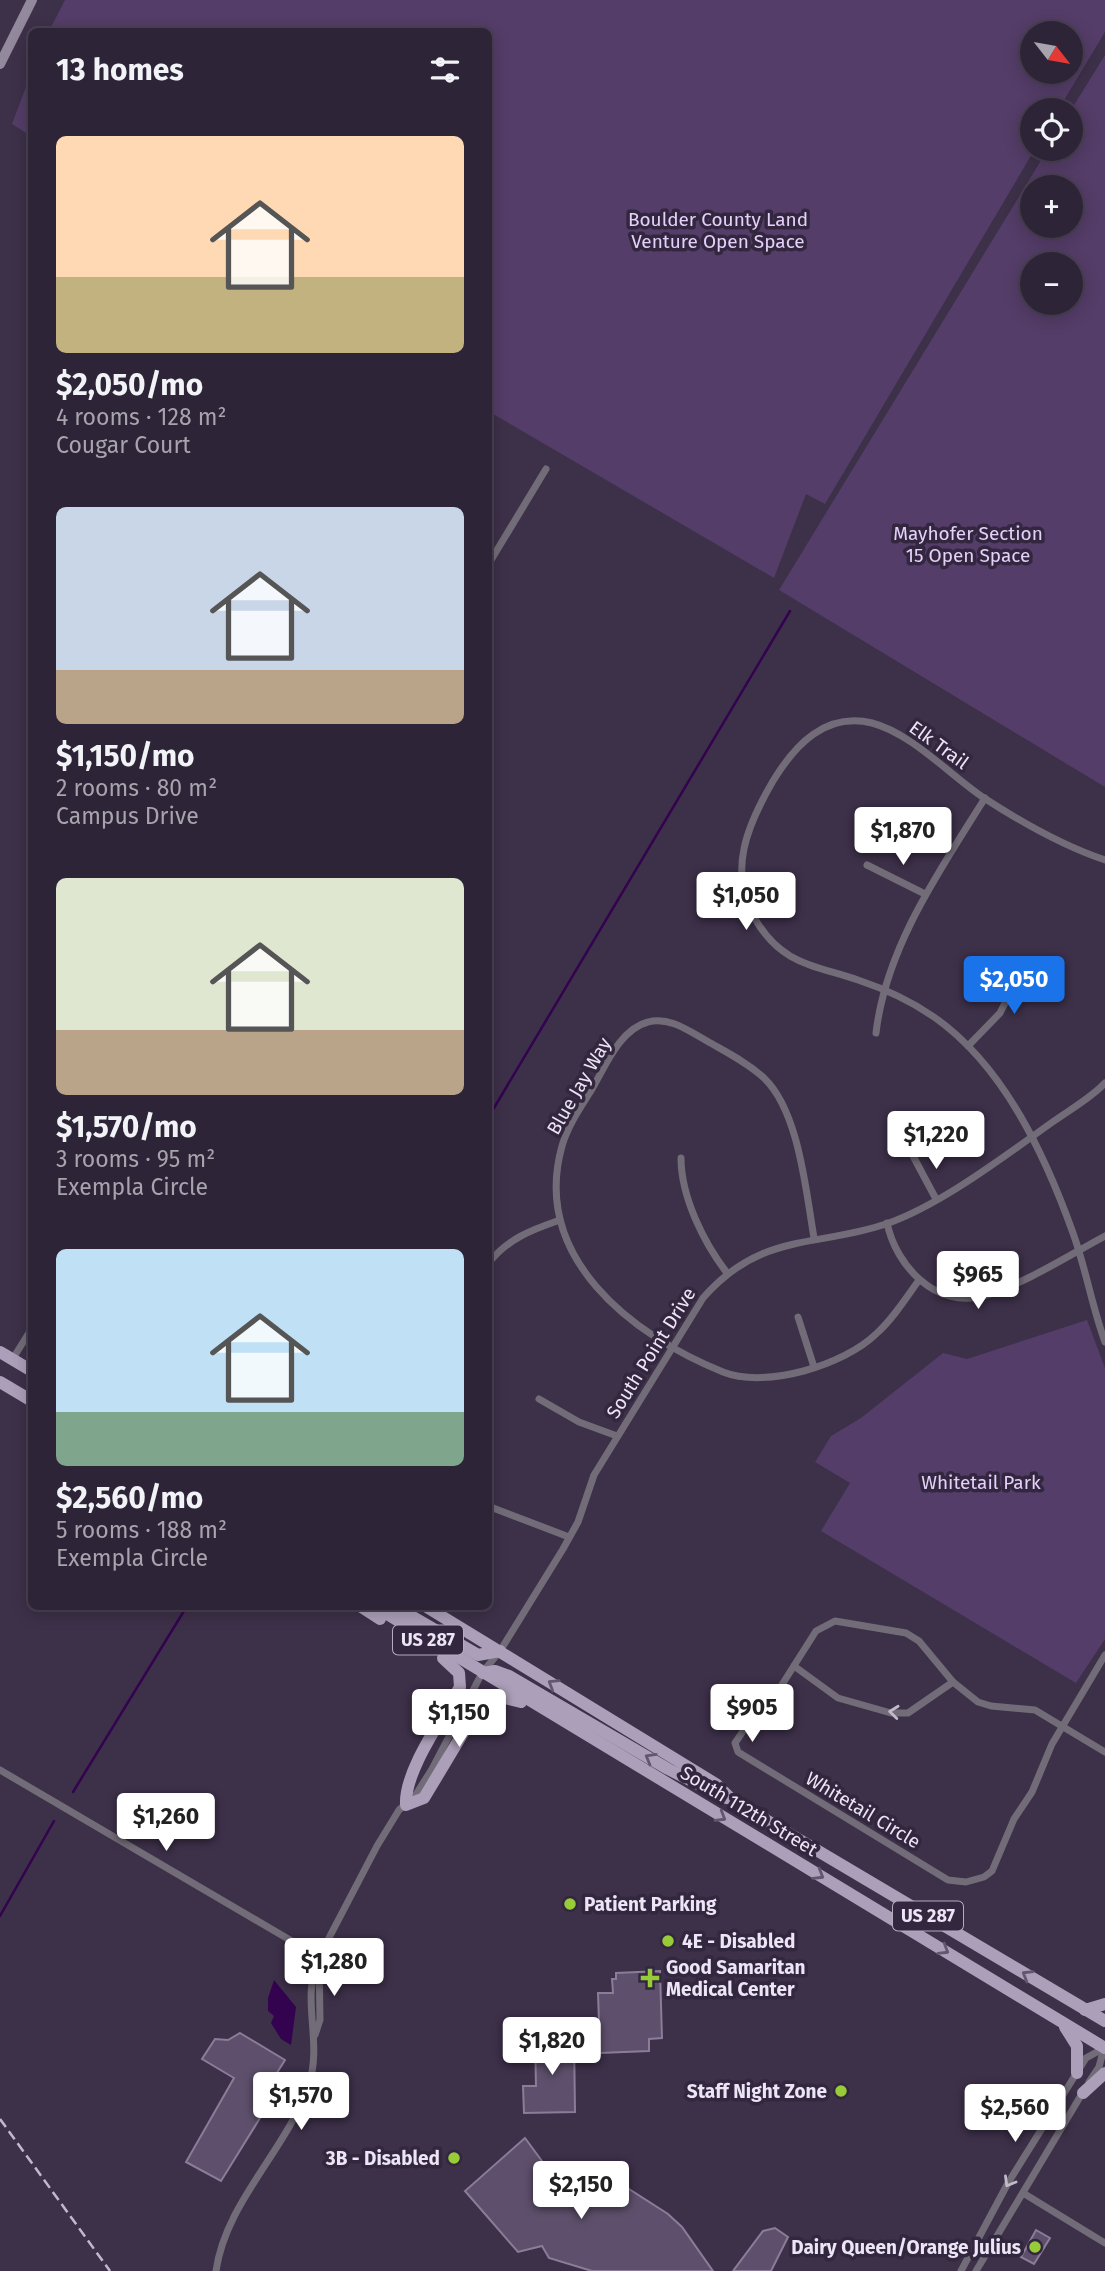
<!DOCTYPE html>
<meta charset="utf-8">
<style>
body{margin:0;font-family:"Fira Sans",sans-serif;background:#362c3f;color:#f1f3f6;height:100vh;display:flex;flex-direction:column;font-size:26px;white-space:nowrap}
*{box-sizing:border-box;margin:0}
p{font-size:23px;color:#a7a4ad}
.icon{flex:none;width:38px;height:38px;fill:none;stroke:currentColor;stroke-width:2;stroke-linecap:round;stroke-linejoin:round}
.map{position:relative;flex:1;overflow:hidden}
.panel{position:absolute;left:28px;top:28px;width:464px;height:1582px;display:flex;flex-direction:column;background:#2e2437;border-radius:10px;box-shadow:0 4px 18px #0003,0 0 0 2px #494152}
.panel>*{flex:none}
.needle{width:46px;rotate:121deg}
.fabs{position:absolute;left:1020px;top:21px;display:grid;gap:14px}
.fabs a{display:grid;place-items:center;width:63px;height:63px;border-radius:50%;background:#2e2437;box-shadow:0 4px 18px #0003,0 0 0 2px #494152;font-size:35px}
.price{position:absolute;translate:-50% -60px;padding:0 16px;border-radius:7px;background:#fff;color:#222;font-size:23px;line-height:46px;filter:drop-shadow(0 2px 4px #0008)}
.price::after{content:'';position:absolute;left:50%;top:42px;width:21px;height:16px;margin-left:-10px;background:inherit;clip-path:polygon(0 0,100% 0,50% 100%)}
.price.active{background:#1a73e8;color:#fff}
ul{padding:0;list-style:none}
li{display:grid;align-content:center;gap:14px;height:371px;padding:0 28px}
li span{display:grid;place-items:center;height:217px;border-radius:10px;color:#555}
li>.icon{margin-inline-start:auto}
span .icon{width:126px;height:126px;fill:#fffc;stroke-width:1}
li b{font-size:30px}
h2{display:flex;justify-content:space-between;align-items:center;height:84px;padding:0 28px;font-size:30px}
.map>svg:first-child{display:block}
.green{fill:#543d68;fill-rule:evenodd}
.water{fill:#330350}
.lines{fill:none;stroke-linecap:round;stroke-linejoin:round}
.stream{stroke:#330350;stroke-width:2.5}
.building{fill:#5e506c;stroke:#8b7c9a;stroke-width:2}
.street{stroke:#726c78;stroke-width:7}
.secondary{stroke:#93899d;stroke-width:10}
.primary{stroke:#ac9fb9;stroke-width:12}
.rail{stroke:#c1b9cb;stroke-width:2.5;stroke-dasharray:10 5;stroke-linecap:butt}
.oneway{stroke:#635670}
.oneway2{stroke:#c1bbc9}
.poi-dot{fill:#97cc38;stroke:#33263f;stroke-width:2.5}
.labels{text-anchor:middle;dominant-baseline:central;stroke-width:7;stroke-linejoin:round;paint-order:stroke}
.shield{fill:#33263f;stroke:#b4acbe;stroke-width:2}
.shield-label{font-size:18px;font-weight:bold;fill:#ece5f5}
.park-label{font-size:19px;fill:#e5d0fa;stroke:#33263f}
.street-label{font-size:19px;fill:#ece5f5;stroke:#33263f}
.poi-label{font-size:19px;font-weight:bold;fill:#ece5f5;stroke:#33263f;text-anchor:start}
</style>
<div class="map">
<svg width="1105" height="2271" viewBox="0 0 1105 2271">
<rect width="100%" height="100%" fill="#3d3049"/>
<!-- green -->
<g class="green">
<path d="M65,0h1040v32l-47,78h-26l3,39 -210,355 -19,-10 -32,84 -286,-167v-379l-439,-1zM1071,33v39h-39v-39z"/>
<path d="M1105,55v732l-326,-197 269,-441h23v-39zM1032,187h39v39h-39zM1071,264v39h-39v-39z"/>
<polygon points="31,74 32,136 31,136 12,124"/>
<polygon points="1087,1320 1105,1368 1105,1639 1076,1683 821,1531 850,1483 815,1462 831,1436 861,1418 943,1353 967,1359"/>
</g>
<!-- water -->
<polygon class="water" points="274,1980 296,2007 291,2045 281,2039 271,2023 274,2016 268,2011 268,1998"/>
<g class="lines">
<!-- stream -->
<g class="stream">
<polyline points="488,1118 790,611"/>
<polyline points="73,1792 187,1606"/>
<polyline points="0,1916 54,1821"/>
</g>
</g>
<!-- building -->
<g class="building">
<polygon points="660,1971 662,2038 649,2039 649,2051 600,2053 598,1993 613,1993 612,1979 616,1979 616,1973"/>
<polygon points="240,2033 285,2060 263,2095 267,2099 261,2109 265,2110 221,2181 186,2162 234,2078 202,2059 215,2039 228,2040"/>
<polygon points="574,2037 575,2112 524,2113 523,2086 536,2086 535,2038"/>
<polygon points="525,2138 567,2195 577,2198 579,2192 590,2194 588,2204 618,2182 668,2214 682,2227 713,2271 592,2271 549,2258 542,2246 518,2252 465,2191"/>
<polygon points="775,2228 788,2237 771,2271 733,2271 763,2231"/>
<polygon points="1036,2230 1050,2238 1034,2264 1021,2257"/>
</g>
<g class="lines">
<!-- street -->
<g class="street">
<polyline points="488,565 546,469"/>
<path d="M1105,860c-42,-14 -84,-38 -121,-62 -34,-23 -73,-65 -112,-75 -47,-11 -77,22 -99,58 -25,43 -46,90 -18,138 27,46 59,46 103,61 27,9 53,21 76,37 70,49 111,138 139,216 13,36 19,74 32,109"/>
<polyline points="867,865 925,894"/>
<path d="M876,1033c10,-86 64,-163 109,-235"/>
<polyline points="968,1046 1000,1013 1026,961"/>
<polyline points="913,1156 936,1199"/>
<path d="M681,1158c0,39 23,85 46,115"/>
<path d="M887,1223c9,43 49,86 97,73 42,-13 82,-39 121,-60"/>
<path d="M814,1238c-8,-46 -15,-127 -50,-160 -16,-15 -38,-26 -57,-37 -18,-10 -38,-25 -59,-19 -28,7 -43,45 -56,67 -11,18 -24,36 -30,57 -31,111 69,189 161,226 43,17 121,-7 153,-38 17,-15 30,-36 43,-54"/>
<path d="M488,1264c19,-25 43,-34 72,-44"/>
<polyline points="798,1317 814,1367"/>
<polyline points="12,1360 32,1328"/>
<polyline points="539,1399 579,1422 617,1436"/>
<polyline points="488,1506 569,1537"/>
<polyline points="1105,1655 1052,1744 1032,1792 1014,1819 992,1871 984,1877 966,1882 948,1880 738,1752 735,1743 756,1712 771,1702 816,1631 835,1621 906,1633 919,1641 953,1682 978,1702 991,1706 1035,1710 1105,1752"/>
<polyline points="794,1666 838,1698 891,1713 908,1713 953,1682"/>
<polyline points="0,1770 319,1957"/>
<polyline points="315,2035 320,2020 319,1958"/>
<polyline points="1089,2082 1099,2067 1104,2048"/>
<polyline points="1023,2193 1105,2243"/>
<path d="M216,2271c10,-70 71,-121 93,-187 14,-44 -9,-84 10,-127l58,-111 22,-36 16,-14 17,-27 50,-96 18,-22 63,-102 15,-27 16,-47 109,-177c58,-66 110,-50 183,-74 55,-19 120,-69 168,-103 17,-12 37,-23 51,-38"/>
<polyline points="961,2271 1008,2183 1086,2058 1104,2048"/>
<polyline points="976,2271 1083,2092"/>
</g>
<!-- secondary -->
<polyline class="secondary" points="0,64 32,0"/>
<!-- primary -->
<g class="primary">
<polyline points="0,1352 32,1371"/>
<polyline points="0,1382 32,1401"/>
<polyline points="360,1606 380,1619"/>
<polyline points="374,1606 1105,2048"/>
<polyline points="394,1606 478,1655 500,1651"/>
<polyline points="425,1606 716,1784 732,1800 1105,2021"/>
<path d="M443,1658l16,15 1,14c-17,31 -56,84 -54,118l18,-7 45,-75 18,-22 14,-4 20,5"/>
<polyline points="483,1673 495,1671 509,1676 668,1769 726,1798"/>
<polyline points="1085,2010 1105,2004"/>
<polyline points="1065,2027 1077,2046 1077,2073"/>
<polyline points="1083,2093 1105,2073"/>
</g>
<!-- rail -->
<polyline class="rail" points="0,2119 110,2271"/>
</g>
<!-- one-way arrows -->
<defs><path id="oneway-chevron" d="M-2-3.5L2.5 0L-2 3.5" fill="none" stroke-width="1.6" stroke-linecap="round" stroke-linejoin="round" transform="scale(1.75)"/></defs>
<g class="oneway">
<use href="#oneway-chevron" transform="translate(553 1684) rotate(-148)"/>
<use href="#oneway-chevron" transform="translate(650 1758) rotate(-150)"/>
<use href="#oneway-chevron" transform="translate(721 1817) rotate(31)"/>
<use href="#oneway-chevron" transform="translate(819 1875) rotate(31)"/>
<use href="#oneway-chevron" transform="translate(944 1950) rotate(31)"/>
<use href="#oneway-chevron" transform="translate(1027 1975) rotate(-149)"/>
</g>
<g class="oneway2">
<use href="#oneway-chevron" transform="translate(894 1712) rotate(-174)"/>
<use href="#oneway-chevron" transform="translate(1009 2182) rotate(120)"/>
</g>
<!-- markers -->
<g class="poi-dot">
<circle cx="570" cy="1904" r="7"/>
<circle cx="668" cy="1941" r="7"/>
<path d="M646.5 1967.5h7v7h7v7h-7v7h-7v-7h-7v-7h7z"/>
<circle cx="841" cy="2091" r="7"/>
<circle cx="454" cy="2158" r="7"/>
<circle cx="1035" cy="2247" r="7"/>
</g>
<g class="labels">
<!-- shield labels -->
<g class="shield">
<rect x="393" y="1625.5" width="70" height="29" rx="5"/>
<rect x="893" y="1901.5" width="70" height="29" rx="5"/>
</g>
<g class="shield-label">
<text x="428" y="1640">US 287</text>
<text x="928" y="1916">US 287</text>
</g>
<!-- park labels -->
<g class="park-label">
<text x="718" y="219">Boulder County Land<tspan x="718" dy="22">Venture Open Space</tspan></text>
<text x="968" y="533">Mayhofer Section<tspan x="968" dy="22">15 Open Space</tspan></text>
<text x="981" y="1482">Whitetail Park</text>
</g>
<!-- street labels -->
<g class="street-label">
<text transform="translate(939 745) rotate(36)">Elk Trail</text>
<text transform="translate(579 1086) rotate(-60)">Blue Jay Way</text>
<text transform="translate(651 1353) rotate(-58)">South Point Drive</text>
<text transform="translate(863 1810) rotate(31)">Whitetail Circle</text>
<text transform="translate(749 1811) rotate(31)">South 112th Street</text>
</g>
<!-- poi labels -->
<g class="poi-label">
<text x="584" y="1904">Patient Parking</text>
<text x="682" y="1941">4E - Disabled</text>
<text x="666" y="1967">Good Samaritan<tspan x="666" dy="22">Medical Center</tspan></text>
<text x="827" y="2091" text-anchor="end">Staff Night Zone</text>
<text x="440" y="2158" text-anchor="end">3B - Disabled</text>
<text x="1021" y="2247" text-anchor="end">Dairy Queen/Orange Julius</text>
</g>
</g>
</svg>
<div class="fabs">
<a><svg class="needle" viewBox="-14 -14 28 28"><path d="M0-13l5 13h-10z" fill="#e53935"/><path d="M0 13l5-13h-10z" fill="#a7a4ad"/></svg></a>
<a><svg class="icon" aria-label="locate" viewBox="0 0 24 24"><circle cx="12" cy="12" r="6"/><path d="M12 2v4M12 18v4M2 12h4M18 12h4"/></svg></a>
<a>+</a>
<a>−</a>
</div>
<b class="price" style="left:903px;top:867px">$1,870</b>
<b class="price" style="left:746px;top:932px">$1,050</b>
<b class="price active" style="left:1014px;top:1016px">$2,050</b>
<b class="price" style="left:936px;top:1171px">$1,220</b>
<b class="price" style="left:978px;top:1311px">$965</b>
<b class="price" style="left:752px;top:1744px">$905</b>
<b class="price" style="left:459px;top:1749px">$1,150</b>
<b class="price" style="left:166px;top:1853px">$1,260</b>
<b class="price" style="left:334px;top:1998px">$1,280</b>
<b class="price" style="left:552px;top:2077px">$1,820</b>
<b class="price" style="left:301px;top:2132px">$1,570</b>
<b class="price" style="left:1015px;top:2144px">$2,560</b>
<b class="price" style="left:581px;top:2221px">$2,150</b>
<section class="panel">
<h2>13 homes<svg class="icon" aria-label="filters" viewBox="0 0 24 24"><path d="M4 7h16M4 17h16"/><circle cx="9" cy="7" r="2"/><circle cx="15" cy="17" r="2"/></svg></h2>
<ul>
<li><span style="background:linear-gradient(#ffd9b3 65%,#c2b280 0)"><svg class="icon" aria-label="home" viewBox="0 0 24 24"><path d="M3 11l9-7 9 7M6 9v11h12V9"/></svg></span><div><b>$2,050/mo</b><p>4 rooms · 128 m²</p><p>Cougar Court</p></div></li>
<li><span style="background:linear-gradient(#c9d6e8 75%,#b9a48a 0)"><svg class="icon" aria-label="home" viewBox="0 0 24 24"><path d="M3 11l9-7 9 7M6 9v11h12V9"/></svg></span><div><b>$1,150/mo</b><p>2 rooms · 80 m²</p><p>Campus Drive</p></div></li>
<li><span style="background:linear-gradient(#dfe7d0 70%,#b9a48a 0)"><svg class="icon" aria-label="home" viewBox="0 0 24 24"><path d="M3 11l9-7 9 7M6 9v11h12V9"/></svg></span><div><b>$1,570/mo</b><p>3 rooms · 95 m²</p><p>Exempla Circle</p></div></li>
<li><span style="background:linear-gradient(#bfe0f5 75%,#7fa58c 0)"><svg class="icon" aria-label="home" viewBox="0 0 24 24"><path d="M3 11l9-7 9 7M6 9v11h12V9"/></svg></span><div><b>$2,560/mo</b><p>5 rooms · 188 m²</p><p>Exempla Circle</p></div></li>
</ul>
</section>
</div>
